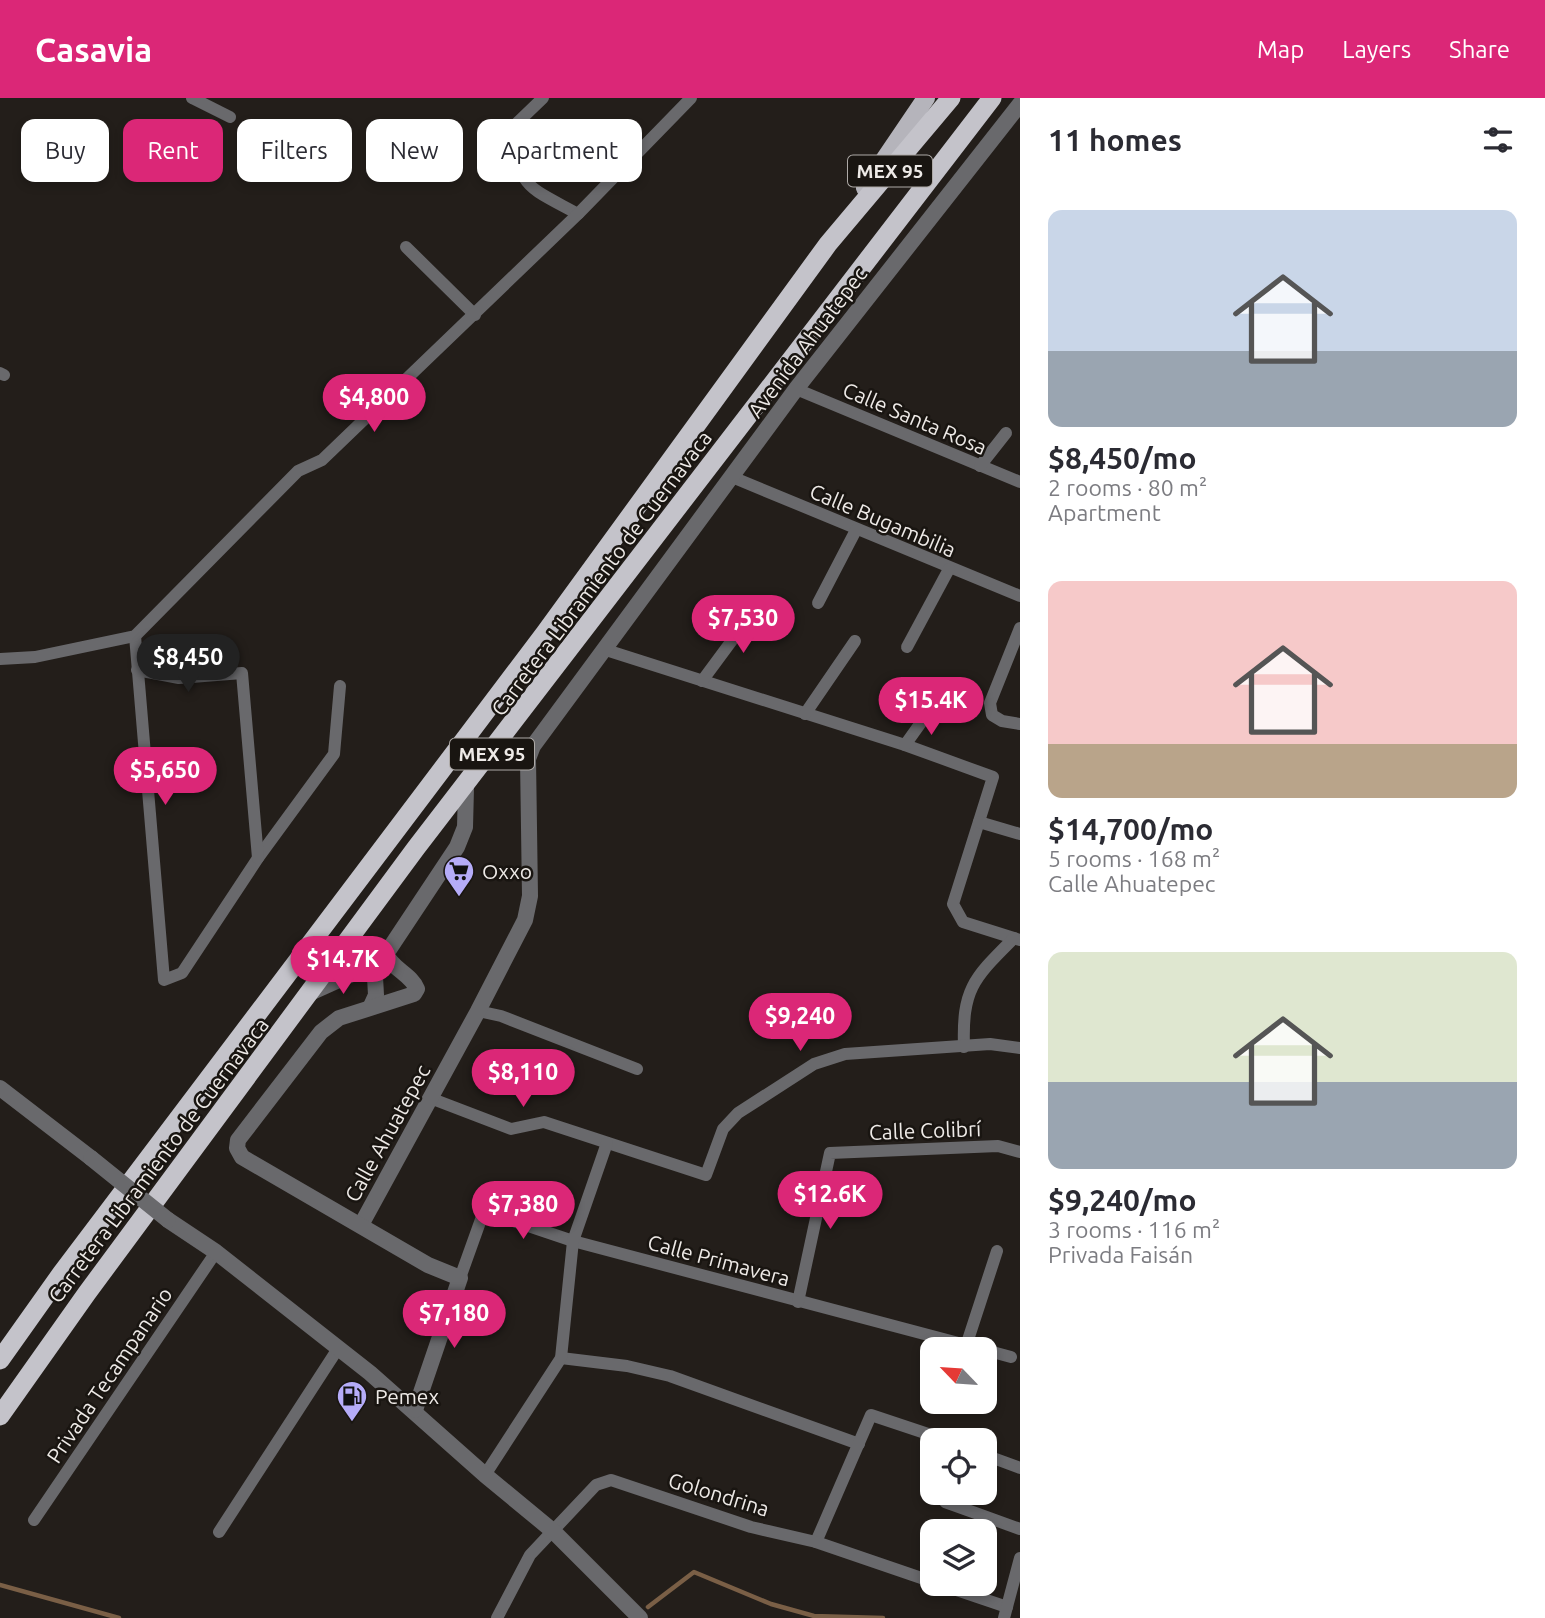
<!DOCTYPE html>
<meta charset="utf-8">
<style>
body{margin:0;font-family:Ubuntu,sans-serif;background:#f2f2f3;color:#2b2b33;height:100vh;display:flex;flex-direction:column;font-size:26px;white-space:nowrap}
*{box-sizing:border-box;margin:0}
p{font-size:23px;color:#7c7c81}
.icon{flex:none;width:38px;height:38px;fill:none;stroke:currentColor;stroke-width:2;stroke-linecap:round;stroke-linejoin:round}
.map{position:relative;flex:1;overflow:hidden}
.side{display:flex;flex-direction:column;background:#fff;width:525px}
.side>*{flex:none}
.banner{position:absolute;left:21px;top:21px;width:665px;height:63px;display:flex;gap:14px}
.needle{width:46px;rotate:295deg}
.fabs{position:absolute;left:920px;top:1239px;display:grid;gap:14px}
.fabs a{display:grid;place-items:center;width:77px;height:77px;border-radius:14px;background:#fff;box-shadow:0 4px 10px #0003;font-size:35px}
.price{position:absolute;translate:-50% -60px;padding:0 16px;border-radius:24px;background:#db2777;color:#fff;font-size:23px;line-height:46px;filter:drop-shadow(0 2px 4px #0008)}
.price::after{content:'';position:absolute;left:50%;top:42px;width:21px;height:16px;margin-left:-10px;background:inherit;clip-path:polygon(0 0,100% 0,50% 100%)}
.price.current{background:#222;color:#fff}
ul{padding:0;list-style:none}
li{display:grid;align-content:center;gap:14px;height:371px;padding:0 28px}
li span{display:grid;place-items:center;height:217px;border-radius:14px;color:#555}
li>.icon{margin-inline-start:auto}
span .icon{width:126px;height:126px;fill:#fffc;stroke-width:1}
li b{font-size:30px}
h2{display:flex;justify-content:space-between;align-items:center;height:84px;padding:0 28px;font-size:30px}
.pill{padding:0 24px;border-radius:14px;background:#fff;box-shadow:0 4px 10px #0003;font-size:24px;line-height:63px}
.pill.current{background:#db2777;color:#fff}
header{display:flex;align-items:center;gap:42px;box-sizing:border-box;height:98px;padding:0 35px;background:#db2777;color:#fff}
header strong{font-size:33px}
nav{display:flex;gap:38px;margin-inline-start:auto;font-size:24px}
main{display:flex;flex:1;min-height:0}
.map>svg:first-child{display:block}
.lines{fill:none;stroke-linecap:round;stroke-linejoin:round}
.stream{stroke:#7a5f46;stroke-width:4.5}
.minor{stroke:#69696c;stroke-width:12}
.tertiary{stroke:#69696c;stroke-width:16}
.primary{stroke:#b5b4bb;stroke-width:18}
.trunk{stroke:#c4c3ca;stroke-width:19}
.tertiary-bridge{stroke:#69696c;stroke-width:16}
.labels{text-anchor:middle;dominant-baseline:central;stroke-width:5;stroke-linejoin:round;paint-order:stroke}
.shield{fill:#191511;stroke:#aeaaa7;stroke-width:2}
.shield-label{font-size:19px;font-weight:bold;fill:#eeeae7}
.street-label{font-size:21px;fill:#eeeae7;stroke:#191511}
.poi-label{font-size:21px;fill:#eeeae7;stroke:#191511;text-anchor:start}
</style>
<header>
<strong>Casavia</strong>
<nav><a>Map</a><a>Layers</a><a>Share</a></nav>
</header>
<main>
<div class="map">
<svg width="1020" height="1520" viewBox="0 0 1020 1520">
<rect width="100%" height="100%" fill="#231e1a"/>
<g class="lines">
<!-- stream -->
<g class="stream">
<polyline points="0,1487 119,1520"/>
<polyline points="648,1509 694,1474 771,1506 814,1518 883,1520"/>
</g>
<!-- minor -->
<g class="minor">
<polyline points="192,0 230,19"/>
<path d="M543,0l-26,25c0,65 6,61 61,91"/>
<polyline points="406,149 475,217"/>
<polyline points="0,275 4,277"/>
<polyline points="796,291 1020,384"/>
<polyline points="980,368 1006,335"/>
<polyline points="732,379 1020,498"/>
<polyline points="818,505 856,432"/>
<polyline points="1020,530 990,605 992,617 1002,623 1020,626"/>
<polyline points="135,538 164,882 182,875 258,760 334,656 340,588"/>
<polyline points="907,549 949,471"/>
<polyline points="606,552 905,647 993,679 953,806 963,824 1020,842"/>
<polyline points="0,561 35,559 135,538 298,373 322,362 578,116 691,0"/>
<polyline points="137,572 179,580 242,575 258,760"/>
<polyline points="702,583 756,510"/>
<polyline points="805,616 855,543"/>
<polyline points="905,647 930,612"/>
<polyline points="979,724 1020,736"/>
<polyline points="478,913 501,918 637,971"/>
<path d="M964,949c-2,-59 10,-69 50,-109"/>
<polyline points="430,1000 511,1031 544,1024 706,1077 723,1031 738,1015 814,966 845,956 990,946 1020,950"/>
<polyline points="460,1180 484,1113 573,1143 981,1251"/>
<polyline points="798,1204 830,1055 998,1048 1020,1054"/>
<polyline points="966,1248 997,1153"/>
<polyline points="985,1252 1011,1259"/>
<polyline points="561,1260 627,1268 670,1278 859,1346"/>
<polyline points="985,1357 1020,1370"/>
<polyline points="485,1377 561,1260 573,1143 607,1045"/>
<polyline points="948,1395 945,1404 1020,1431"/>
<polyline points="34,1422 216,1154"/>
<polyline points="219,1434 339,1249"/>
<polyline points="816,1444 871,1317 946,1342"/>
<polyline points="939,1486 1007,1509"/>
<polyline points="497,1520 530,1457 596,1387 611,1382 751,1429 816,1444 933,1484"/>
<polyline points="1004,1520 1020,1460"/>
</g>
<!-- tertiary -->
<g class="tertiary">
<polyline points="310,895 361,872 375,879 376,897 371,908"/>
<polyline points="0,990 91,1060"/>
<polyline points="168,1122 216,1154 370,1275 485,1377 554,1434 640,1520"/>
<polyline points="361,1127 478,913 525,822 530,798 528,661 533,648 796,291 1020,6"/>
<path d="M415,1312l45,-132 -32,-13 -186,-108 -5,-9 1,-8 83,-108 18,-14 75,-24 3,-5c-6,-15 -25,-20 -31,-35l71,-107 8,-20 1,-39"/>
</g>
<!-- primary -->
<polyline class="primary" points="865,90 926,0"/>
<!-- trunk -->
<g class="trunk">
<polyline points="0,1262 61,1176 545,535 828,146 951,0"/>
<polyline points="0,1318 87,1195 416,750 992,0"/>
</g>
<!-- tertiary-bridge -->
<polyline class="tertiary-bridge" points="91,1060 168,1122"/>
</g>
<!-- icons -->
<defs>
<g id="supermarket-pin" transform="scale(1.575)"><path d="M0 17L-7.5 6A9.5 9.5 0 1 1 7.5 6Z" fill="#b5acf8" stroke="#191511"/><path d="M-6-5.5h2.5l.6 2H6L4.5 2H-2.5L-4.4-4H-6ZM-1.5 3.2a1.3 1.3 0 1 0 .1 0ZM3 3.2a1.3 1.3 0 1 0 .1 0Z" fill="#111"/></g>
<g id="fuel-pin" transform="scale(1.575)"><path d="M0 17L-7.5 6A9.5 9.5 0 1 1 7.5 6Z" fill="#b5acf8" stroke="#191511"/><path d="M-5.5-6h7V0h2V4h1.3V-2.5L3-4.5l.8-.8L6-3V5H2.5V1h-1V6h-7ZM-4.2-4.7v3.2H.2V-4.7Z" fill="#111"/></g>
</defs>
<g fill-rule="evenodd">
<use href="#supermarket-pin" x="459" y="773"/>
<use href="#fuel-pin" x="352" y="1298"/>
</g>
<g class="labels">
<!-- shield labels -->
<g class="shield">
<rect x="848" y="57.5" width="84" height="31" rx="5"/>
<rect x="450" y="640.5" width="84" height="31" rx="5"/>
</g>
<g class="shield-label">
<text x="890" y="73">MEX 95</text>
<text x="492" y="656">MEX 95</text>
</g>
<!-- street labels -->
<g class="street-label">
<text transform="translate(807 244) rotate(-53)">Avenida Ahuatepec</text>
<text transform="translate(915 320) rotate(23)">Calle Santa Rosa</text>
<text transform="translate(883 422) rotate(23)">Calle Bugambilia</text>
<text transform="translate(601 475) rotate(-53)">Carretera Libramiento de Cuernavaca</text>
<text transform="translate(925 1032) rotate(-2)">Calle Colibrí</text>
<text transform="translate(387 1035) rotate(-61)">Calle Ahuatepec</text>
<text transform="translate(158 1062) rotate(-53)">Carretera Libramiento de Cuernavaca</text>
<text transform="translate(719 1162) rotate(15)">Calle Primavera</text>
<text transform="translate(109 1277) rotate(-56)">Privada Tecampanario</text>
<text transform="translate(719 1396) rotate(17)">Golondrina</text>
</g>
<!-- poi labels -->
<g class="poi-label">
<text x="482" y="773">Oxxo</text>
<text x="375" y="1298">Pemex</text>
</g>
</g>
</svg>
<div class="fabs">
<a><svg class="needle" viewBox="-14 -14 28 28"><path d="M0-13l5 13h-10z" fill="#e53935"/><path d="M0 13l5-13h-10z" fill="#7c7c81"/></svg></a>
<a><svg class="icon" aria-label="locate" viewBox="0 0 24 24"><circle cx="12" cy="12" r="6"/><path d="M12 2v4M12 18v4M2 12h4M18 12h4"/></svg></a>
<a><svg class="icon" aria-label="layers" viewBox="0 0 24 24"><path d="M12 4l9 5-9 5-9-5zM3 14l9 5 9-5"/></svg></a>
</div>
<b class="price" style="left:374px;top:336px">$4,800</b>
<b class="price" style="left:743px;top:557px">$7,530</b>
<b class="price current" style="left:188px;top:596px">$8,450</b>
<b class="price" style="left:931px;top:639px">$15.4K</b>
<b class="price" style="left:165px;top:709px">$5,650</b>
<b class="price" style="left:343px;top:898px">$14.7K</b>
<b class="price" style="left:800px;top:955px">$9,240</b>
<b class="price" style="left:523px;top:1011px">$8,110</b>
<b class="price" style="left:830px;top:1133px">$12.6K</b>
<b class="price" style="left:523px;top:1143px">$7,380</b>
<b class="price" style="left:454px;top:1252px">$7,180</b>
<div class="banner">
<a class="pill">Buy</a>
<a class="pill current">Rent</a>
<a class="pill">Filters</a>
<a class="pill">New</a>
<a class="pill">Apartment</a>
</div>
</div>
<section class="side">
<h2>11 homes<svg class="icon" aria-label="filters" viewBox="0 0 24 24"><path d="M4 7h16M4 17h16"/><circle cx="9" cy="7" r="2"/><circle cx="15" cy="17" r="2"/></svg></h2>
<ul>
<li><span style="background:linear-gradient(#c9d6e8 65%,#9aa5b1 0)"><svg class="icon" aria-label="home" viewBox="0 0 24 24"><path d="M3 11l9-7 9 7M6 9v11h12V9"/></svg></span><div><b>$8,450/mo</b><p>2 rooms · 80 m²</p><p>Apartment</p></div></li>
<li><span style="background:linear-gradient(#f6c9c9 75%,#b9a48a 0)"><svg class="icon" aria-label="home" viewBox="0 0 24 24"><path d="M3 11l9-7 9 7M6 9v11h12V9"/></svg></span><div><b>$14,700/mo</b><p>5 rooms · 168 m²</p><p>Calle Ahuatepec</p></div></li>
<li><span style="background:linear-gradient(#dfe7d0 60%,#9aa5b1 0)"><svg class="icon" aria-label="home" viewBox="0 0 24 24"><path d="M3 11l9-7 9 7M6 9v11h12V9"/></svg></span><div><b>$9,240/mo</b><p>3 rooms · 116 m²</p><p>Privada Faisán</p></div></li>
</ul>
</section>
</main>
